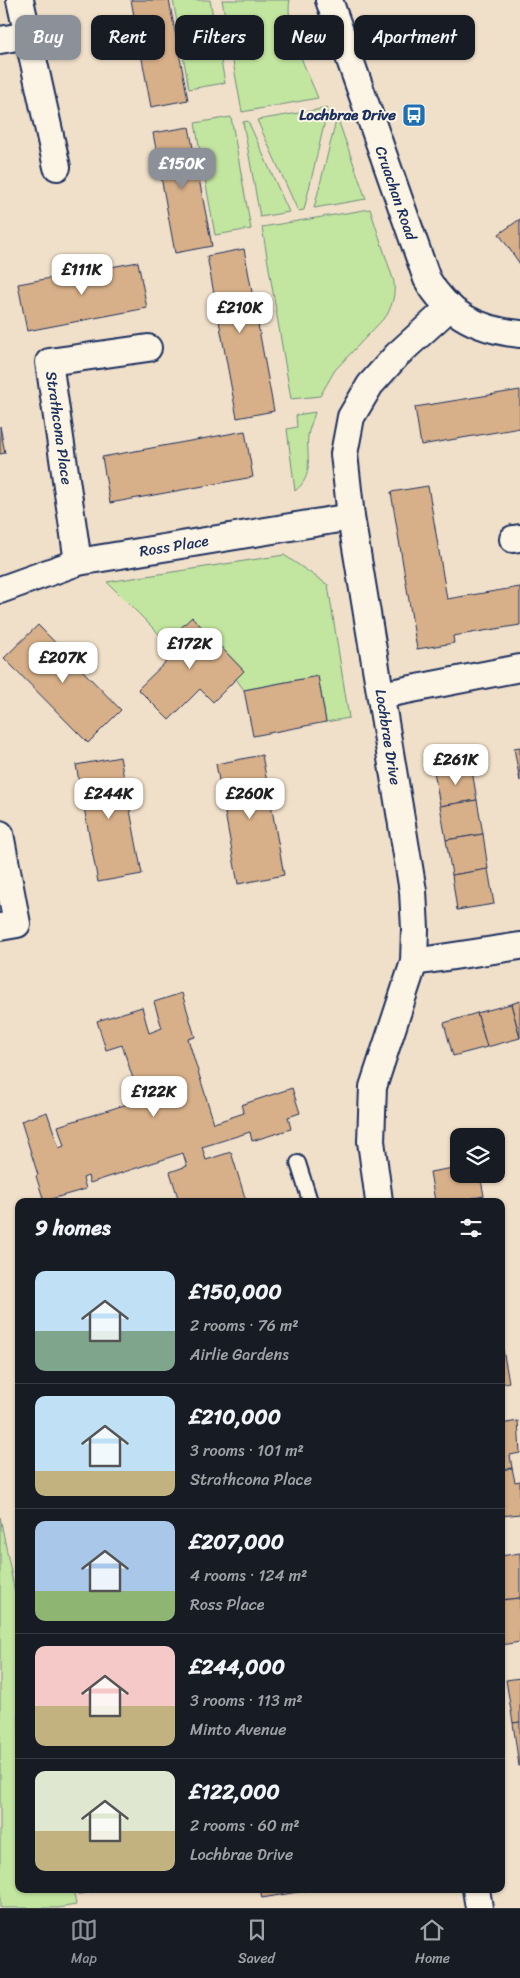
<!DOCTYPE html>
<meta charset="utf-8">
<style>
body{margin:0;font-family:Sriracha,sans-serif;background:#20242c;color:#f1f3f6;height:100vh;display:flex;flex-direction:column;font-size:19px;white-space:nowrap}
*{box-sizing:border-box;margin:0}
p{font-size:16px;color:#9ea1a6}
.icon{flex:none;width:28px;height:28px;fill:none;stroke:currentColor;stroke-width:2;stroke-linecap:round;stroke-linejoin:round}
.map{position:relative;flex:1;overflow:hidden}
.sheet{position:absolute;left:15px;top:1198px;width:490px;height:695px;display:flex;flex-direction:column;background:#171b24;border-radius:10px;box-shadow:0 1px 4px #0004}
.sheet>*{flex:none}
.banner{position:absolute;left:15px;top:15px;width:490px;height:45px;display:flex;gap:10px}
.fabs{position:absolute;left:450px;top:1128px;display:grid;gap:10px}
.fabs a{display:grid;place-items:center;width:55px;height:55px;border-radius:10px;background:#171b24;box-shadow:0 1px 4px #0004;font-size:25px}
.price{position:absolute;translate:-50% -42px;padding:0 11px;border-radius:10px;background:#fff;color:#222;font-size:16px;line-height:32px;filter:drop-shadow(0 1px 2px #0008)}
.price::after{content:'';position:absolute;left:50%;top:30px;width:15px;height:11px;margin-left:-8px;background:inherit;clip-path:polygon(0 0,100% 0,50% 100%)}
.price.selected{background:#8c9099;color:#fff}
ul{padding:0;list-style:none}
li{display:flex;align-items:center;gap:15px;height:125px;padding:0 20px}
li+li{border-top:1px solid #363941}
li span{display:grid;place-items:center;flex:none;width:140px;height:100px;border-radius:10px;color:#555}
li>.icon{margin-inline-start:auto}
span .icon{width:60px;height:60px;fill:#fffc;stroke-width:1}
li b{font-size:21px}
h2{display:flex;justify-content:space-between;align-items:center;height:60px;padding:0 20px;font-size:21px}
.tag{padding:0 18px;border-radius:10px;background:#171b24;box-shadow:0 1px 4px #0004;font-size:18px;line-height:45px}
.tag.selected{background:#8c9099;color:#fff}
.tab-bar{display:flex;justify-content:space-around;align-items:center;height:70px;border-top:1px solid #363941;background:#171b24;font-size:14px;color:#9ea1a6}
.tab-bar a{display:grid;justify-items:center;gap:2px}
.tab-bar .selected{color:#8c9099}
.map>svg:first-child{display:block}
.green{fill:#c2e69f;stroke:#6e8a7e}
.building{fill:#d7b089;stroke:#1b2f5e}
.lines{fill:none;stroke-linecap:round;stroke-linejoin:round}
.lane-casing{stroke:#1b2f5e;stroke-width:18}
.street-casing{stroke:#1b2f5e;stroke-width:30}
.lane{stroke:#fcf5e5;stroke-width:14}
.street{stroke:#fcf5e5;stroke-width:26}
.labels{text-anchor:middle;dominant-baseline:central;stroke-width:4;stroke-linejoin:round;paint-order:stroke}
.poi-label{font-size:15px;font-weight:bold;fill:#1b2f5e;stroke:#fcf5e5;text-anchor:end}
.street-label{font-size:15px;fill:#1b2f5e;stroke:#fcf5e5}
</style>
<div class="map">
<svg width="520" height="1908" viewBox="0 0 520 1908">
<rect width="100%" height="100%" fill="#f1e0c9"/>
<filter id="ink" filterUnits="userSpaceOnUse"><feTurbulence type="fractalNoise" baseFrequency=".02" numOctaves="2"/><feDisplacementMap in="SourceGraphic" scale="10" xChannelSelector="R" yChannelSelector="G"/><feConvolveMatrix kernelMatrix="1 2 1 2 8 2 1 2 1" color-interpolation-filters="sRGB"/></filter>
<g filter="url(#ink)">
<!-- green -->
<g class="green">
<polygon points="173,0 210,0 225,83 189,89"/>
<path d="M222,0h68c-6,26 18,73 28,98l-76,14z"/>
<polygon points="328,108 304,210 298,211 257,120"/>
<polygon points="231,117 251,229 215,235 195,123"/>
<polygon points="337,117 366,199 314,208"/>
<polygon points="248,121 289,212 260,217 243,122"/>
<path d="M370,209l24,73c1,13 -1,21 -7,33l-52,55 -15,26 -29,3 -29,-172z"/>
<path d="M315,412c-2,8 -6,16 -7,24 -2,22 7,39 -13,55l-8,-62 10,-2 -1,-12z"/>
<polygon points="284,555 328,585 349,718 326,722 318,676 244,690 236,679 244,671 192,617 167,642 107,582"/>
<polygon points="0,1517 19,1613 19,1889 73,1889 76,1905 58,1908 0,1908"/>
</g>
<!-- building -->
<g class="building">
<polygon points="131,0 169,0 188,100 151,107"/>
<polygon points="189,127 212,246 175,253 153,133"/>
<polygon points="520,219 520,264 499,234"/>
<polygon points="244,249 274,411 237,418 207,256"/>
<polygon points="138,262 147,308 27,331 18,284"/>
<polygon points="520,390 520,428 421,445 415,407"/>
<polygon points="0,426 5,453 0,454"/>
<polygon points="245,431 253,477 110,503 102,457"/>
<polygon points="428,486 447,599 520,587 520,625 453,636 454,643 417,649 391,492"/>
<polygon points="192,617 244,671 213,702 200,689 169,720 138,689 170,658 160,648"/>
<polygon points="38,625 121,710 88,743 4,658"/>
<polygon points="318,676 326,722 253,736 244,690"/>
<polygon points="520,747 520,781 514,748"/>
<polygon points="262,755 284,875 238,884 216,764"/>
<polygon points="120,757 142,874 98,882 76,765"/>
<polygon points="471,765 477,800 440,806 434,771"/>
<polygon points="477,800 483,834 446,840 440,806"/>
<polygon points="483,834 488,869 452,875 446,840"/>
<polygon points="488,869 494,904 457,910 452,875"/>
<polygon points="182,993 195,1037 188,1039 214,1123 244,1113 241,1105 292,1088 300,1113 288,1117 291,1129 252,1141 250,1132 202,1147 206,1160 231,1152 246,1201 179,1201 170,1172 187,1166 183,1153 90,1183 88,1176 83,1178 86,1189 44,1201 36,1176 38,1175 21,1121 47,1112 59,1148 64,1146 58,1126 140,1100 122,1045 106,1050 97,1021 142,1007 149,1033 162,1028 154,1002"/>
<polygon points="520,1001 520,1038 511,1004"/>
<polygon points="511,1004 520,1038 487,1047 477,1013"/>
<polygon points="477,1013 487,1047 453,1056 444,1023"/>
<polygon points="459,1167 459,1174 480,1174 484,1196 472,1198 473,1201 435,1201 430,1172"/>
<polygon points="501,1339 509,1382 501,1384"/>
<polygon points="518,1421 520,1453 510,1455 512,1468 501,1470 501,1424"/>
<polygon points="512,1468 515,1482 520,1481 520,1514 501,1516 501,1470"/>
<polygon points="520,1553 520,1598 501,1600 501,1556"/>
<polygon points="520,1598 520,1642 501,1645 501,1600"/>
<polygon points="520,1678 520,1722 513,1723 506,1680"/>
<polygon points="520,1722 520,1766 519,1766 513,1723"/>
<polygon points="77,1889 109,1889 78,1894"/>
<polygon points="260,1889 309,1889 310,1890 262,1898"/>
</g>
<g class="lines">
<!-- lane casing -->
<g class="lane-casing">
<polyline id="lane" points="298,1163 310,1201"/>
</g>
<!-- street casing -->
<g class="street-casing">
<g id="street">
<polyline points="20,0 57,167"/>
<path d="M329,0l98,279c20,36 53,51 93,55"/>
<polyline points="0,40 28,35"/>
<polyline points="513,539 520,538"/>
<polyline points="78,562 49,362 148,348"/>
<polyline points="0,590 78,562 351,517"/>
<polyline points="381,695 520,668"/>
<polyline points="0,834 17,924 0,927"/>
<polyline points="414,962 520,946"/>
<polyline points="379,1201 371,1141 373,1087 414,962 415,929 413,891 351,517 344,454 351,417 370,385 397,355 450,307"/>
<polyline points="476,1889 479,1908"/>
</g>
</g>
<!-- lane -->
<use href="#lane" class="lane"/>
<!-- street -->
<use href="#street" class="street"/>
</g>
</g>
<!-- icons -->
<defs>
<g id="bus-square" transform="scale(1.25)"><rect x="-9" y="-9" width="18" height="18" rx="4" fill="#1f6fb2" stroke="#fcf5e5"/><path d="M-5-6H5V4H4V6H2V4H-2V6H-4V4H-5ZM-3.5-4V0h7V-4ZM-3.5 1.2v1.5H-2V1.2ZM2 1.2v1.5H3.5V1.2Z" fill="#fff"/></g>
</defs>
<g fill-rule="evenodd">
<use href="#bus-square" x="414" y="115"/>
</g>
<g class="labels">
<!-- poi labels -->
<g class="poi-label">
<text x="396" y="115">Lochbrae Drive</text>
</g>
<!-- street labels -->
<g class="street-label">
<text transform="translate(396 193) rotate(71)">Cruachan Road</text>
<text transform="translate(59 428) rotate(82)">Strathcona Place</text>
<text transform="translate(174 546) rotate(-9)">Ross Place</text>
<text transform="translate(388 737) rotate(81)">Lochbrae Drive</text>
</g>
</g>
</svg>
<div class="fabs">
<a><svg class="icon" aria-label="layers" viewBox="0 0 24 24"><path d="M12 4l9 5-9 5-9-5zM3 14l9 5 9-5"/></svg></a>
</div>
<b class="price selected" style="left:182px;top:190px">£150K</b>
<b class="price" style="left:82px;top:296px">£111K</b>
<b class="price" style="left:240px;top:334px">£210K</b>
<b class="price" style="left:190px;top:670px">£172K</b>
<b class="price" style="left:63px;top:684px">£207K</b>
<b class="price" style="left:456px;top:786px">£261K</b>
<b class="price" style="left:109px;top:820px">£244K</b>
<b class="price" style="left:250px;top:820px">£260K</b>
<b class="price" style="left:154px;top:1118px">£122K</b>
<div class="banner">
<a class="tag selected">Buy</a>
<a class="tag">Rent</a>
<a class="tag">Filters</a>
<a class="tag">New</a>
<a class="tag">Apartment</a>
</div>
<section class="sheet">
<h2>9 homes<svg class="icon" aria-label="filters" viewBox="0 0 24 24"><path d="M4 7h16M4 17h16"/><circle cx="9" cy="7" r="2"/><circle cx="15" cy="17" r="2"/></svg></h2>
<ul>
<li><span style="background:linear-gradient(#bfe0f5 60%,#7fa58c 0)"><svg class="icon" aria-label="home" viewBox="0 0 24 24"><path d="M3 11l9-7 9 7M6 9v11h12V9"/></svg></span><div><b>£150,000</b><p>2 rooms · 76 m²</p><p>Airlie Gardens</p></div></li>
<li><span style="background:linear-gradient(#bfe0f5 75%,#c2b280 0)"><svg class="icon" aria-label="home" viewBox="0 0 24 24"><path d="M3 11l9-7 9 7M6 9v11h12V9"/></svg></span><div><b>£210,000</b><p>3 rooms · 101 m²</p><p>Strathcona Place</p></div></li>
<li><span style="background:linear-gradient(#a9c7e8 70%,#8fb573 0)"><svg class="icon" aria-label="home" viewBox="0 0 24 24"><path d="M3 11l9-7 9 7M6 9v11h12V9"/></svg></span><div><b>£207,000</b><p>4 rooms · 124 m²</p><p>Ross Place</p></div></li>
<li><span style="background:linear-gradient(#f6c9c9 60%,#c2b280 0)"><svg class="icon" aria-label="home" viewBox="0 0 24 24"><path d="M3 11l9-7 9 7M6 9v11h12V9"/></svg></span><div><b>£244,000</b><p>3 rooms · 113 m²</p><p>Minto Avenue</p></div></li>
<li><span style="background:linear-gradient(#dfe7d0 60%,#c2b280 0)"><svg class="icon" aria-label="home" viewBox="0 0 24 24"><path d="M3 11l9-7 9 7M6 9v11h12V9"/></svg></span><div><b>£122,000</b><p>2 rooms · 60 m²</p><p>Lochbrae Drive</p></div></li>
</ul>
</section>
</div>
<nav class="tab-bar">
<a class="selected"><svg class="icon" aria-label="map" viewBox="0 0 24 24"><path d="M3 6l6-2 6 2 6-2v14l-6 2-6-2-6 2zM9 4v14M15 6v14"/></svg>Map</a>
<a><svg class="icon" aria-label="saved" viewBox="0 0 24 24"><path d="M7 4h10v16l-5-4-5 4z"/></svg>Saved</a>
<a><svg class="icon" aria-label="home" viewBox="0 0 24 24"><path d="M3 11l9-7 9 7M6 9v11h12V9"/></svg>Home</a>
</nav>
